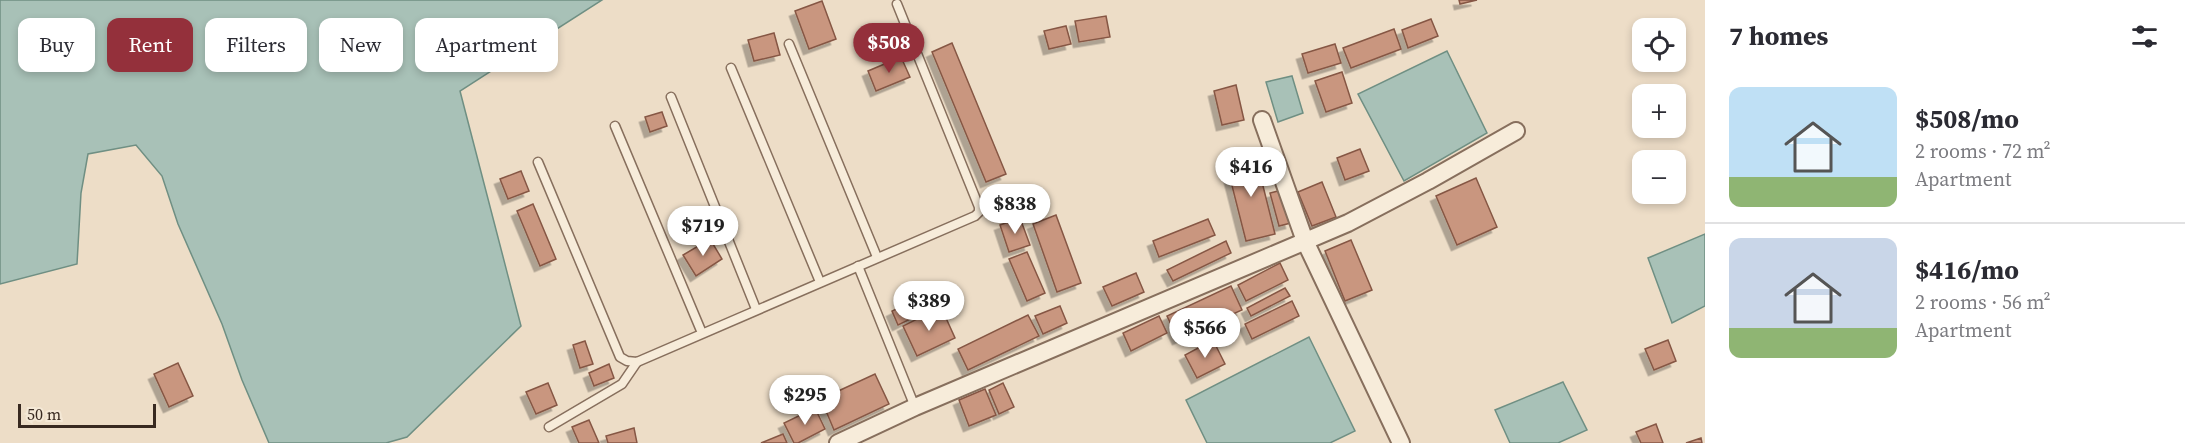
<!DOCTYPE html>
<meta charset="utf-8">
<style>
body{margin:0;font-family:"Source Serif 4",serif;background:#f7f7f7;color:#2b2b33;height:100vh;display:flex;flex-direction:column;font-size:22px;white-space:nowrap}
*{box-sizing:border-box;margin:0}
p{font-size:20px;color:#7c7c81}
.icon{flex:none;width:33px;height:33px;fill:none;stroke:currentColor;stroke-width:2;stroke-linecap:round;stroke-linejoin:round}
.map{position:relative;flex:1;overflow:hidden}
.panel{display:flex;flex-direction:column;background:#fff;width:480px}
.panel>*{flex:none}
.top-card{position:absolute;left:18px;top:18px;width:570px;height:54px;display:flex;gap:12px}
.controls{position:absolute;left:1632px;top:18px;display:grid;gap:12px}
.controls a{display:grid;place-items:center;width:54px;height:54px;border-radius:12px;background:#fff;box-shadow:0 3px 9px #0003;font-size:30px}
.scale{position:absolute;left:18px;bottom:15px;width:138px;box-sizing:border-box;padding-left:6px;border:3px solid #382920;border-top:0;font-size:16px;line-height:21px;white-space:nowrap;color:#382920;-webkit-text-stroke:4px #f4e8d6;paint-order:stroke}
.price{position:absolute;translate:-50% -51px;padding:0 14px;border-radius:21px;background:#fff;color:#222;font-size:20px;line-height:39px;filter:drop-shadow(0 2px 3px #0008)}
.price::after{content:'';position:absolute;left:50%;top:36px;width:18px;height:14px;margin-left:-9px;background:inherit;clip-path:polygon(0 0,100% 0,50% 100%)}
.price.active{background:#94303b;color:#fff}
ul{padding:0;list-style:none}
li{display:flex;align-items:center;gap:18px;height:150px;padding:0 24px}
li+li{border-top:2px solid #e1e1e2}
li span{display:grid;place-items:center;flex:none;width:168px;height:120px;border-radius:12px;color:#555}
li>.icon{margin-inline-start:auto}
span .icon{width:72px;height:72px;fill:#fffc;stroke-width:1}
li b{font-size:26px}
h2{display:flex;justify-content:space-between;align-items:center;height:72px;padding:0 24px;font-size:26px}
.tag{padding:0 21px;border-radius:12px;background:#fff;box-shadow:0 3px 9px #0003;font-size:21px;line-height:54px}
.tag.active{background:#94303b;color:#fff}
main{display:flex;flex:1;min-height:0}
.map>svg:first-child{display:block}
.water{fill:#a8c1b7;stroke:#6f8f83;stroke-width:1.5}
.building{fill:#c9967f;stroke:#865744;stroke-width:1.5;filter:url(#shadow)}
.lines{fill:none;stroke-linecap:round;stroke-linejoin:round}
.service-casing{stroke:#876f5d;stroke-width:11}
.minor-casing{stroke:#876f5d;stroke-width:20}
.service{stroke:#f7ecda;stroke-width:8}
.minor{stroke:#f7ecda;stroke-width:16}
</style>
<main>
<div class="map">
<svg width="1705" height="443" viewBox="0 0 1705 443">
<defs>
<filter id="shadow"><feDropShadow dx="-5.5" dy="5.5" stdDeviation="0" flood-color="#0004"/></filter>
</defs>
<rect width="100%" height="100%" fill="#edddc7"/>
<!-- water -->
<g class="water">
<polygon points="0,0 602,0 460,91 521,326 407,437 386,443 269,443 242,380 222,324 178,224 162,176 136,145 88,154 81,193 77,264 0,284"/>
<polygon points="1447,51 1487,133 1404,181 1358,94"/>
<polygon points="1292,76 1303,113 1278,122 1266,82"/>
<polygon points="1705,234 1705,306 1672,323 1648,258"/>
<polygon points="1309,337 1355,431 1330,443 1207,443 1186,400"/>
<polygon points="1563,382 1587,430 1558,443 1510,443 1495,410"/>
</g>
<!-- building -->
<g class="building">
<polygon points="1459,0 1477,0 1460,4"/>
<polygon points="822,1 836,39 809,49 795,11"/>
<polygon points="1106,16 1110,37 1079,42 1075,21"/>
<polygon points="1431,19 1438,36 1408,48 1402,30"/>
<polygon points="1066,26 1071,44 1049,49 1044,31"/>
<polygon points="1394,29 1401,49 1351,68 1343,48"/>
<polygon points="774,33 780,55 754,61 748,40"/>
<polygon points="952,43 1006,174 986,182 932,52"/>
<polygon points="1335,44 1341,63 1308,73 1302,54"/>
<polygon points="901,57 910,77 876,91 868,71"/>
<polygon points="1342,72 1352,103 1326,112 1315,81"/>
<polygon points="1236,85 1244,120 1222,125 1214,91"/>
<polygon points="662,112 667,126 650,132 645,117"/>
<polygon points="1360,149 1369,171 1345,180 1337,158"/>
<polygon points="1255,154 1275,234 1246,241 1226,162"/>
<polygon points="521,171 529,191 508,199 500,179"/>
<polygon points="1476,178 1497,227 1457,245 1436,196"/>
<polygon points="1322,182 1336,217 1312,226 1298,192"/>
<polygon points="1282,190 1291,223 1279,226 1270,193"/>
<polygon points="533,204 556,259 540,266 517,211"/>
<polygon points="1056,215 1081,283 1057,292 1033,224"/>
<polygon points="1020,218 1030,245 1009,252 1000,225"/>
<polygon points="1208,219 1215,235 1159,257 1153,241"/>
<polygon points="710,239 722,259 696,276 683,255"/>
<polygon points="1351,240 1372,290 1345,301 1325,251"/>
<polygon points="1226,241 1231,253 1173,281 1167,270"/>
<polygon points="1027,252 1045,293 1027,301 1009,259"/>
<polygon points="1280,263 1288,280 1246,301 1238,285"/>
<polygon points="1136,273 1144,292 1112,306 1103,287"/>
<polygon points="1231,286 1242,310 1178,339 1167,316"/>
<polygon points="1285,288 1290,296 1251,316 1247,308"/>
<polygon points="913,301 919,315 898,325 892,311"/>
<polygon points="1292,301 1299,316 1252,339 1245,324"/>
<polygon points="1060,306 1067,323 1043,334 1035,316"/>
<polygon points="941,307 955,338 917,356 903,326"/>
<polygon points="1028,315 1039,336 968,370 958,349"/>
<polygon points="1159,316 1167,333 1131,351 1123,333"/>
<polygon points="1213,340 1225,364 1197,378 1185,355"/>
<polygon points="1668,340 1676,361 1654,370 1645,349"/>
<polygon points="585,341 593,364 580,368 573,345"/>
<polygon points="178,363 193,396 169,407 154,374"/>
<polygon points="609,364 614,378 594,386 589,373"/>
<polygon points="875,374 889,404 834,430 821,399"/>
<polygon points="548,383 557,405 536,414 526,392"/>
<polygon points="1003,383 1014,407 999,414 989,390"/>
<polygon points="985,389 996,415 969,426 959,400"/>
<polygon points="815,408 825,429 798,443 794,443 784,423"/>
<polygon points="589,420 599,443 579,443 572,427"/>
<polygon points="1656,424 1663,443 1641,443 1636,432"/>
<polygon points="634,428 637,443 608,443 606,436"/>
<polygon points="783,434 787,443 761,443"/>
<polygon points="1701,438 1702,443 1686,443"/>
</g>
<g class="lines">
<!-- service casing -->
<g class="service-casing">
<g id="service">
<polyline points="789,44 877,257"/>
<polyline points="731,68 820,282"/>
<polyline points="671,97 756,309"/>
<polyline points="615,126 702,333"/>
<polyline points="538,162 620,357 627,361 637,362 975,216 979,212 979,207 897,4"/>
<polyline points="858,266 915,407"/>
<polyline points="549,427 622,384 637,362"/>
</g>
</g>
<!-- minor casing -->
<g class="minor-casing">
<g id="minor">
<polyline points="1262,120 1305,241 1401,443"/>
<polyline points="838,443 915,407 1348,223 1428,181 1516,131"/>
</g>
</g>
<!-- service -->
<use href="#service" class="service"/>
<!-- minor -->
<use href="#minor" class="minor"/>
</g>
</svg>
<div class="controls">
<a><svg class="icon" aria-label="locate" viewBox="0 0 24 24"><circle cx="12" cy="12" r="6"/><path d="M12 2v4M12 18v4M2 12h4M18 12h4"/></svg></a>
<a>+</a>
<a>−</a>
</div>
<div class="scale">50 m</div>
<b class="price active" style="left:889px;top:74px">$508</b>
<b class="price" style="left:1251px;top:198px">$416</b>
<b class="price" style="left:1015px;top:235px">$838</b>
<b class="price" style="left:703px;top:257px">$719</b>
<b class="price" style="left:929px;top:332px">$389</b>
<b class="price" style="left:1205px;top:359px">$566</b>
<b class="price" style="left:805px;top:426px">$295</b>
<div class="top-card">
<a class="tag">Buy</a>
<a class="tag active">Rent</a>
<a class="tag">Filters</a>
<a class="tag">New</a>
<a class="tag">Apartment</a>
</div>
</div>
<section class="panel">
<h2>7 homes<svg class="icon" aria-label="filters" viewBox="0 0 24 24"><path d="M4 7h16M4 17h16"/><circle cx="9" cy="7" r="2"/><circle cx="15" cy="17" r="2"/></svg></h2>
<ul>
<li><span style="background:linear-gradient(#bfe0f5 75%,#8fb573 0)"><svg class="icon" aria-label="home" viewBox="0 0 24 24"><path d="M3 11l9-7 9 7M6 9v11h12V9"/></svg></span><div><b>$508/mo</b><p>2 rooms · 72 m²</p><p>Apartment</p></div></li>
<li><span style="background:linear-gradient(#c9d6e8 75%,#8fb573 0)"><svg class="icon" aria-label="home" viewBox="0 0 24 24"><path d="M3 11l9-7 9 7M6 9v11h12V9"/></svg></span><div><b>$416/mo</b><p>2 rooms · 56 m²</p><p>Apartment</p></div></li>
</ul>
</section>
</main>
